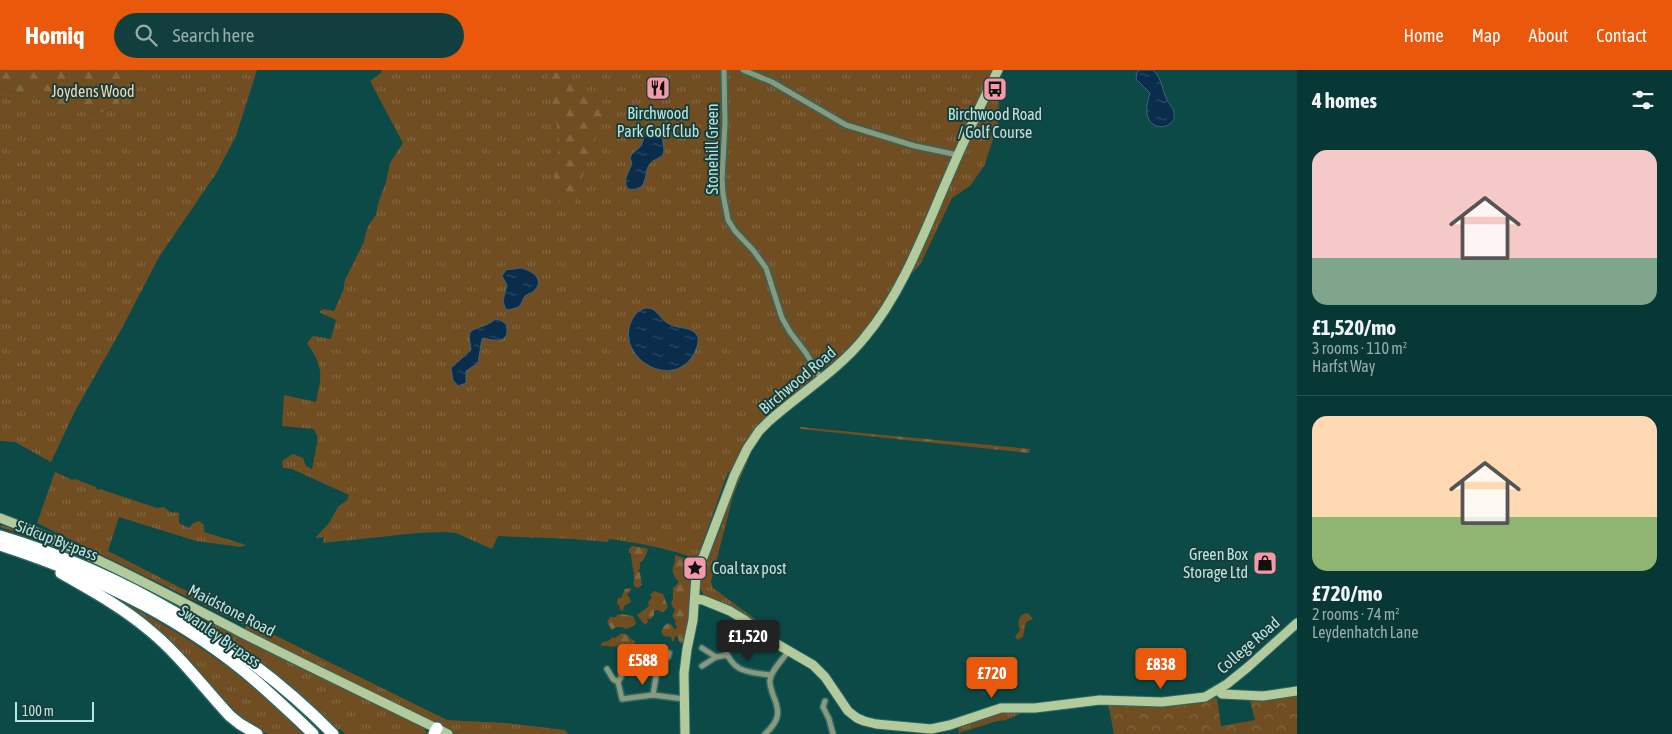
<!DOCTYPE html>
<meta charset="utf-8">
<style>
body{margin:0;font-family:"Asap Condensed",sans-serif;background:#113f3d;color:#f1f3f6;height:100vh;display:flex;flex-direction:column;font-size:19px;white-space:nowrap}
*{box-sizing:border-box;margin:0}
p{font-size:16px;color:#98acad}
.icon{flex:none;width:28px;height:28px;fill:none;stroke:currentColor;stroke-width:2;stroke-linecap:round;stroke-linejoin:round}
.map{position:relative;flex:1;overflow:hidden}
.details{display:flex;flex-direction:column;background:#083835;width:375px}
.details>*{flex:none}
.scale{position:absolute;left:15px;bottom:12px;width:79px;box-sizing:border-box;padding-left:5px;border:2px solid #b5e6e2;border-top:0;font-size:14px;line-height:18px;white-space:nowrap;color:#b5e6e2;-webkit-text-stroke:4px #1b3d3a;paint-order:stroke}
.price{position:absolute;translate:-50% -42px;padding:0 11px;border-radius:5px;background:#ea580c;color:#fff;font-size:16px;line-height:32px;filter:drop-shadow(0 1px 2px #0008)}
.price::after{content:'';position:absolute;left:50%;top:30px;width:15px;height:11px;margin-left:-8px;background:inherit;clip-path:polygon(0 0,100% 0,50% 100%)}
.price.current{background:#222;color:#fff}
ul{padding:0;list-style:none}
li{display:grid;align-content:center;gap:10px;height:265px;padding:0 15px}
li+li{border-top:1px solid #295250}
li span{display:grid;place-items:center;height:155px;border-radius:15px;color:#555}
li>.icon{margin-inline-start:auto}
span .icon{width:90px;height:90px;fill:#fffc;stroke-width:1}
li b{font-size:21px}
h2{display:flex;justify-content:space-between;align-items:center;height:60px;padding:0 15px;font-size:21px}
header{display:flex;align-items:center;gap:30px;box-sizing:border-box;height:70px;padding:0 25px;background:#ea580c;color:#fff}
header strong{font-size:24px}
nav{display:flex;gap:28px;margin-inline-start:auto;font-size:18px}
.search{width:350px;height:45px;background:#113f3d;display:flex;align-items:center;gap:12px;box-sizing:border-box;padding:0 18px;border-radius:28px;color:#98acad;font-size:19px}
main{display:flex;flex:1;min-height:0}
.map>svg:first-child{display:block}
.grass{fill:url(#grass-tufts)}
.forest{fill:url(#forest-firs)}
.park{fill:url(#park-crowns)}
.water{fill:url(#water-ripples);stroke:#3d6479}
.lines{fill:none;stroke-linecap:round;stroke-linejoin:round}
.street-casing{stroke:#2d6966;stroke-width:8}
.secondary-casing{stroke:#2d6966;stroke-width:11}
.highway-casing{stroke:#2d6966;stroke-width:14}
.street{stroke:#8a997c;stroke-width:5}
.secondary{stroke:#b3ca9c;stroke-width:9}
.highway{stroke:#fff;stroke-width:11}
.labels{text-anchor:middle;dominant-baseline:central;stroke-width:4;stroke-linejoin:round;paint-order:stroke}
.park-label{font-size:16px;fill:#f7d7b4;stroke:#1b3d3a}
.poi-label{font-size:16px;fill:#b5e6e2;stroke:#1b3d3a}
.street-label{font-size:16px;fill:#b5e6e2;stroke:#1b3d3a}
</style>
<header>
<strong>Homiq</strong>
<div class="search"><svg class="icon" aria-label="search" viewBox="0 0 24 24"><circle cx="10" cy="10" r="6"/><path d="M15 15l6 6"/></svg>Search here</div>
<nav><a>Home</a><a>Map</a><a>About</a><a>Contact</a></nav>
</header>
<main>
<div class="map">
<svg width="1297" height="664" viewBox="0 0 1297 664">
<defs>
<pattern id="grass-tufts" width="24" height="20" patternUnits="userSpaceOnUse" patternTransform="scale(1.25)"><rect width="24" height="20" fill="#704e22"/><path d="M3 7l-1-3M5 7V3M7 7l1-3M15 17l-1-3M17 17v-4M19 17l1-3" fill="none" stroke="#826842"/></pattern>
<pattern id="forest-firs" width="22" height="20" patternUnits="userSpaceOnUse" patternTransform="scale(1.25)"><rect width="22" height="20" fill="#704e22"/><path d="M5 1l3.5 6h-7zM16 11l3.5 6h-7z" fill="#826842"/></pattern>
<pattern id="park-crowns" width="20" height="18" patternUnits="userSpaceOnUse" patternTransform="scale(1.25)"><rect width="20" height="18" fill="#704e22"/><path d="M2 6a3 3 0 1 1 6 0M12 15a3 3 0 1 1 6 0" fill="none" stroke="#826842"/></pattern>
<pattern id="water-ripples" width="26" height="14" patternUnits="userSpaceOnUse" patternTransform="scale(1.25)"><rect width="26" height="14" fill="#0a2d4c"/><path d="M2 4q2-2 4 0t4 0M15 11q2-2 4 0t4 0" fill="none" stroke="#2b4b66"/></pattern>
</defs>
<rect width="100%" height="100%" fill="#0b4a47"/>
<!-- grass -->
<g class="grass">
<polygon points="141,0 257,0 236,66 217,102 159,187 121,260 75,341 51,392 15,372 0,371 0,19 94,44 116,38"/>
<path d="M382,0h614l-100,220 -42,60 -17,9 -18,13 -5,-5v9l2,2 -37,31 -48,65 -3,-2 -31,87c-29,-11 -58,-16 -88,-20l-1,3 -35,-3 -75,-3 -6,13 -36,-16 -11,-1 -28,1 -94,10 1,-6 -9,1 14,-15 9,-16 9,-7 2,-5 -57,-26 -9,-1 -1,-7 11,-7 10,4 3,8 6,3 6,-31 -4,-9 -32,-3 2,-31 32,7c6,-28 8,-34 -9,-59l6,-7 18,3 5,-19 -17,-8 4,-3 11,2 9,-20 2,-11 18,-36 5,-18 8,-11 2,-11 8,-22 4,-19 13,-20 -33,-62 11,-8z"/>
<path d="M996,17l3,8 -1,30 -14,41 -14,20 -18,12 -31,65 -13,15c28,-64 55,-129 88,-191z"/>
<polygon points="748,386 748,390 733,426 711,512 713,518 766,557 763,558 744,544 706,527 701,521 699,517 700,509 722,454 732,421"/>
<polygon points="55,402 72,410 75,409 96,417 97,420 100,419 157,438 164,437 170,442 179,443 179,453 189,458 193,453 199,451 204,455 204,462 246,475 241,477 196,471 119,447 108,481 248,552 447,650 505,653 565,660 568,664 455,664 245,560 246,556 37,453"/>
<path d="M0,455l24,6 72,31 328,165 3,7h-82l-5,-5 -3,1c-32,-31 -65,-62 -102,-86 -47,-31 -98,-56 -148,-81v-2l-42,-18 -45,-16z"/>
<path d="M93,517c56,27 108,58 157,97 19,15 36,33 53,50h-35l-10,-4 -21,-13 -37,-40z"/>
<path d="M1028,543l5,6 -7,3 -3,15 -5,3 -3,-3 5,-7c-3,-8 -2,-16 8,-17z"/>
<path d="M1026,639c-8,7 -18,12 -29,12l-38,12 -1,-3c7,-15 51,-20 68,-21z"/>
</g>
<!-- forest -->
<g class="forest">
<polygon points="0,0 141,0 116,38 94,44 0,19"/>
<polygon points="561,2 593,24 607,36 586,95 573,138 559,133 554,106 560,72 550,21 549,4"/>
<polygon points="800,357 1030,379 1029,383 801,359"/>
<path d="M632,476l14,2 2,2 -4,9 -4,4v6l-2,1 2,3 2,12 -4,3 -4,-2c-1,-4 1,-8 0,-12 -1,-8 -3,-13 -3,-21h-2v-4z"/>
<path d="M675,485l21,7 -4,21 1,17 -7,36 -4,8 -3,-2 -1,-5 -3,-1 -1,5h-2l-1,-4 -7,-1 -3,-4 3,-6 4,-3 4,2 3,5 2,-3 -2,-3 1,-3 -4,-5 3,-6 -4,-6 2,-6v-10l6,-6c-12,-14 -3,-13 -4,-27z"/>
<polygon points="631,518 631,520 627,525 629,527 631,532 624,536 623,541 620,540 619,535 617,534 618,528 621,528 625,519"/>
<polygon points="654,521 663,524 668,537 664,542 661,542 658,540 654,541 654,545 651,549 647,549 648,552 645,555 637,545 649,536 648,532 652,528 650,525"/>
<polygon points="621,544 633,546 636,553 634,556 626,559 622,557 616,557 612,560 607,552 610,547 616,547 617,545"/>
<path d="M622,563l6,2 1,3 6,3 -1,5 -5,3 -8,-5c-7,5 -13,1 -21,2l3,-4 5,-1 5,-4 2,1z"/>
</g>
<!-- park -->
<polygon class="park" points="1297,623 1297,664 1114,664 1108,633 1217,628 1221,656 1255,650 1249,627"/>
<!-- water -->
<g class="water">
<path d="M1139,0h14c9,8 9,20 14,30 5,9 8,7 7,19 -7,12 -24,10 -27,-5 -1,-7 1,-14 3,-21l-14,-14 1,-6z"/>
<path d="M652,63h7c3,4 4,7 4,11 4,17 -7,11 -14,21 -6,10 0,27 -21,24 -6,-10 1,-16 4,-26l-2,-5 2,-4 9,-8 4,-11z"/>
<path d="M521,198c9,2 24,10 14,22 -3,3 -8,4 -10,6 -2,3 -4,8 -6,11l-11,3 -3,-2 -2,-7 4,-16 -5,-9 4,-6z"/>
<path d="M646,238c12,0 13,11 23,16 10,6 23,1 29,13 1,9 -4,18 -10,25 -26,25 -73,-10 -56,-42 3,-6 7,-10 14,-12z"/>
<path d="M495,249l5,1 6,4c5,18 -9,18 -22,14l-2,1 -4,24 -12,8v12l-8,3 -5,-6 -2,-12 20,-18c0,-5 -3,-13 -1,-17 1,-5 18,-6 25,-14z"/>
</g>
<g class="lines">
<!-- street casing -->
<g class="street-casing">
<g id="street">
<polyline points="724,0 725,53 722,109 723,124 728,150 735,161 753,180 766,198 782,248 790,262 806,283 821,309"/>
<polyline points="743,0 772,12 846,55 915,76 958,85"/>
<path d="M724,577c9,26 23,25 47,28"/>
<polyline points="702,578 716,587 727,585"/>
<polyline points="651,584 654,590 658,594 653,625"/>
<polyline points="658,594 668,587 669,583"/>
<polyline points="702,596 716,587"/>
<polyline points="607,599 613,609 618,612 622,629 653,625 684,629"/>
<polyline points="618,612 621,607 622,595"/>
<polyline points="825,631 823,637 829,649 833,664"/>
<path d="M765,664c14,-13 16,-21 8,-39 -1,-4 -4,-10 -3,-15 1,-10 13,-20 19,-30"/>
</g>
</g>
<!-- secondary casing -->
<g class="secondary-casing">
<g id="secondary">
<path d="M0,448c83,31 161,73 240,114 69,35 139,68 208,102"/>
<polyline points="695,529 703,530 730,541 743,549 777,574 813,595 825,607 848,641 857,648 864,651 876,654 931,659 950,655 1001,638 1035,638 1100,630 1162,632 1205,627 1227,614 1248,597 1297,553"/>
<polyline points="1218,620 1222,624 1263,626 1297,621"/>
<path d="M685,664l-1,-61 3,-24 6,-29 3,-44 38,-100 13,-27 12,-18 9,-9c32,-29 70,-51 97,-85 36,-43 57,-99 79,-150 17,-40 35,-79 54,-117"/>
</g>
</g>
<!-- highway casing -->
<g class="highway-casing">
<g id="highway">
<path d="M0,466c121,36 245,108 333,198"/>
<path d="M0,475c93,30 183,73 257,137 19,17 38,34 56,52"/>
<path d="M61,503c30,17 61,34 87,56 31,25 55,58 82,87l10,8 17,10"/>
<polyline points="434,664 437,658"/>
</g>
</g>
<!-- street -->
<use href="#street" class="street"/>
<!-- secondary -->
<use href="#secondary" class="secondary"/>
<!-- highway -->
<use href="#highway" class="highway"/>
</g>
<!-- icons -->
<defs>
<g id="restaurant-square" transform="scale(1.25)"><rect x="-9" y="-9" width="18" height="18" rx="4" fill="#f39aa8" stroke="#1b3d3a"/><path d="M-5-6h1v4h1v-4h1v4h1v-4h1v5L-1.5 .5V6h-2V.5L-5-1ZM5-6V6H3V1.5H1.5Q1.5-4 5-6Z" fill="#111"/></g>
<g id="bus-square" transform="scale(1.25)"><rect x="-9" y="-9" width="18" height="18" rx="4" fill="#f39aa8" stroke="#1b3d3a"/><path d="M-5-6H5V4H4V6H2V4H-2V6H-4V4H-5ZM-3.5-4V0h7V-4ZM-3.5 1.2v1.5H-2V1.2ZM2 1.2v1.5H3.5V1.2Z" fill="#111"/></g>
<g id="shop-square" transform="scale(1.25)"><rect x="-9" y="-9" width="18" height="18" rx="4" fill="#f39aa8" stroke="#1b3d3a"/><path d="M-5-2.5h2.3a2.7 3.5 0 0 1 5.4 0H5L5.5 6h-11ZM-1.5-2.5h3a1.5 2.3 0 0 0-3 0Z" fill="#111"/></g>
<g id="sight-square" transform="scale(1.25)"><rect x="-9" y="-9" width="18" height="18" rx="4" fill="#f39aa8" stroke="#1b3d3a"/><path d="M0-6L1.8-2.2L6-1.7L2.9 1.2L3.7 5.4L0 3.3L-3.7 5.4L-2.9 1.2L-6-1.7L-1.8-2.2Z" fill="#111"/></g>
</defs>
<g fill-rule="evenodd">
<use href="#restaurant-square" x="658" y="18"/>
<use href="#bus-square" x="995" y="19"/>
<use href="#shop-square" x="1265" y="493"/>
<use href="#sight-square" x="695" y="498"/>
</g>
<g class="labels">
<!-- park labels -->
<g class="park-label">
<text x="93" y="21">Joydens Wood</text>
</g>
<!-- poi labels -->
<g class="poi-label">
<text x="658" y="43">Birchwood<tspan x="658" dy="18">Park Golf Club</tspan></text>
<text x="995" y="44">Birchwood Road<tspan x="995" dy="18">/ Golf Course</tspan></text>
<text x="1248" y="484" text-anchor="end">Green Box<tspan x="1248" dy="18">Storage Ltd</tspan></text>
<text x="712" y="498" text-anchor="start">Coal tax post</text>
</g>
<!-- street labels -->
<g class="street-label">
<text transform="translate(712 79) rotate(-90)">Stonehill Green</text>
<text transform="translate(797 310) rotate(-40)">Birchwood Road</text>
<text transform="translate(57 470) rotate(21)">Sidcup By-pass</text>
<text transform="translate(232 540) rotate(27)">Maidstone Road</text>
<text transform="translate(220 566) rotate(35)">Swanley By-pass</text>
<text transform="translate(1248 575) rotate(-41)">College Road</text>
</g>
</g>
</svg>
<div class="scale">100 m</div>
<b class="price current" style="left:748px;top:592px">£1,520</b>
<b class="price" style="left:643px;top:616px">£588</b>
<b class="price" style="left:1161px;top:620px">£838</b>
<b class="price" style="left:992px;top:629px">£720</b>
</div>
<section class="details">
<h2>4 homes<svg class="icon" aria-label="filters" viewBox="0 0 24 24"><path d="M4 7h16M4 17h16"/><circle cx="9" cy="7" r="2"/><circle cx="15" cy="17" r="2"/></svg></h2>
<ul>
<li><span style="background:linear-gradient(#f6c9c9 70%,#7fa58c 0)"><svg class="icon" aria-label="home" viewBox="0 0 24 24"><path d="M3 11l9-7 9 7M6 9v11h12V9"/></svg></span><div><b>£1,520/mo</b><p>3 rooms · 110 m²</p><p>Harfst Way</p></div></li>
<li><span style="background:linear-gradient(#ffd9b3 65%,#8fb573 0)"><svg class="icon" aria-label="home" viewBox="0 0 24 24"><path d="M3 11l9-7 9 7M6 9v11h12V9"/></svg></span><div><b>£720/mo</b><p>2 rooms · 74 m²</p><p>Leydenhatch Lane</p></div></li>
</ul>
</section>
</main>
